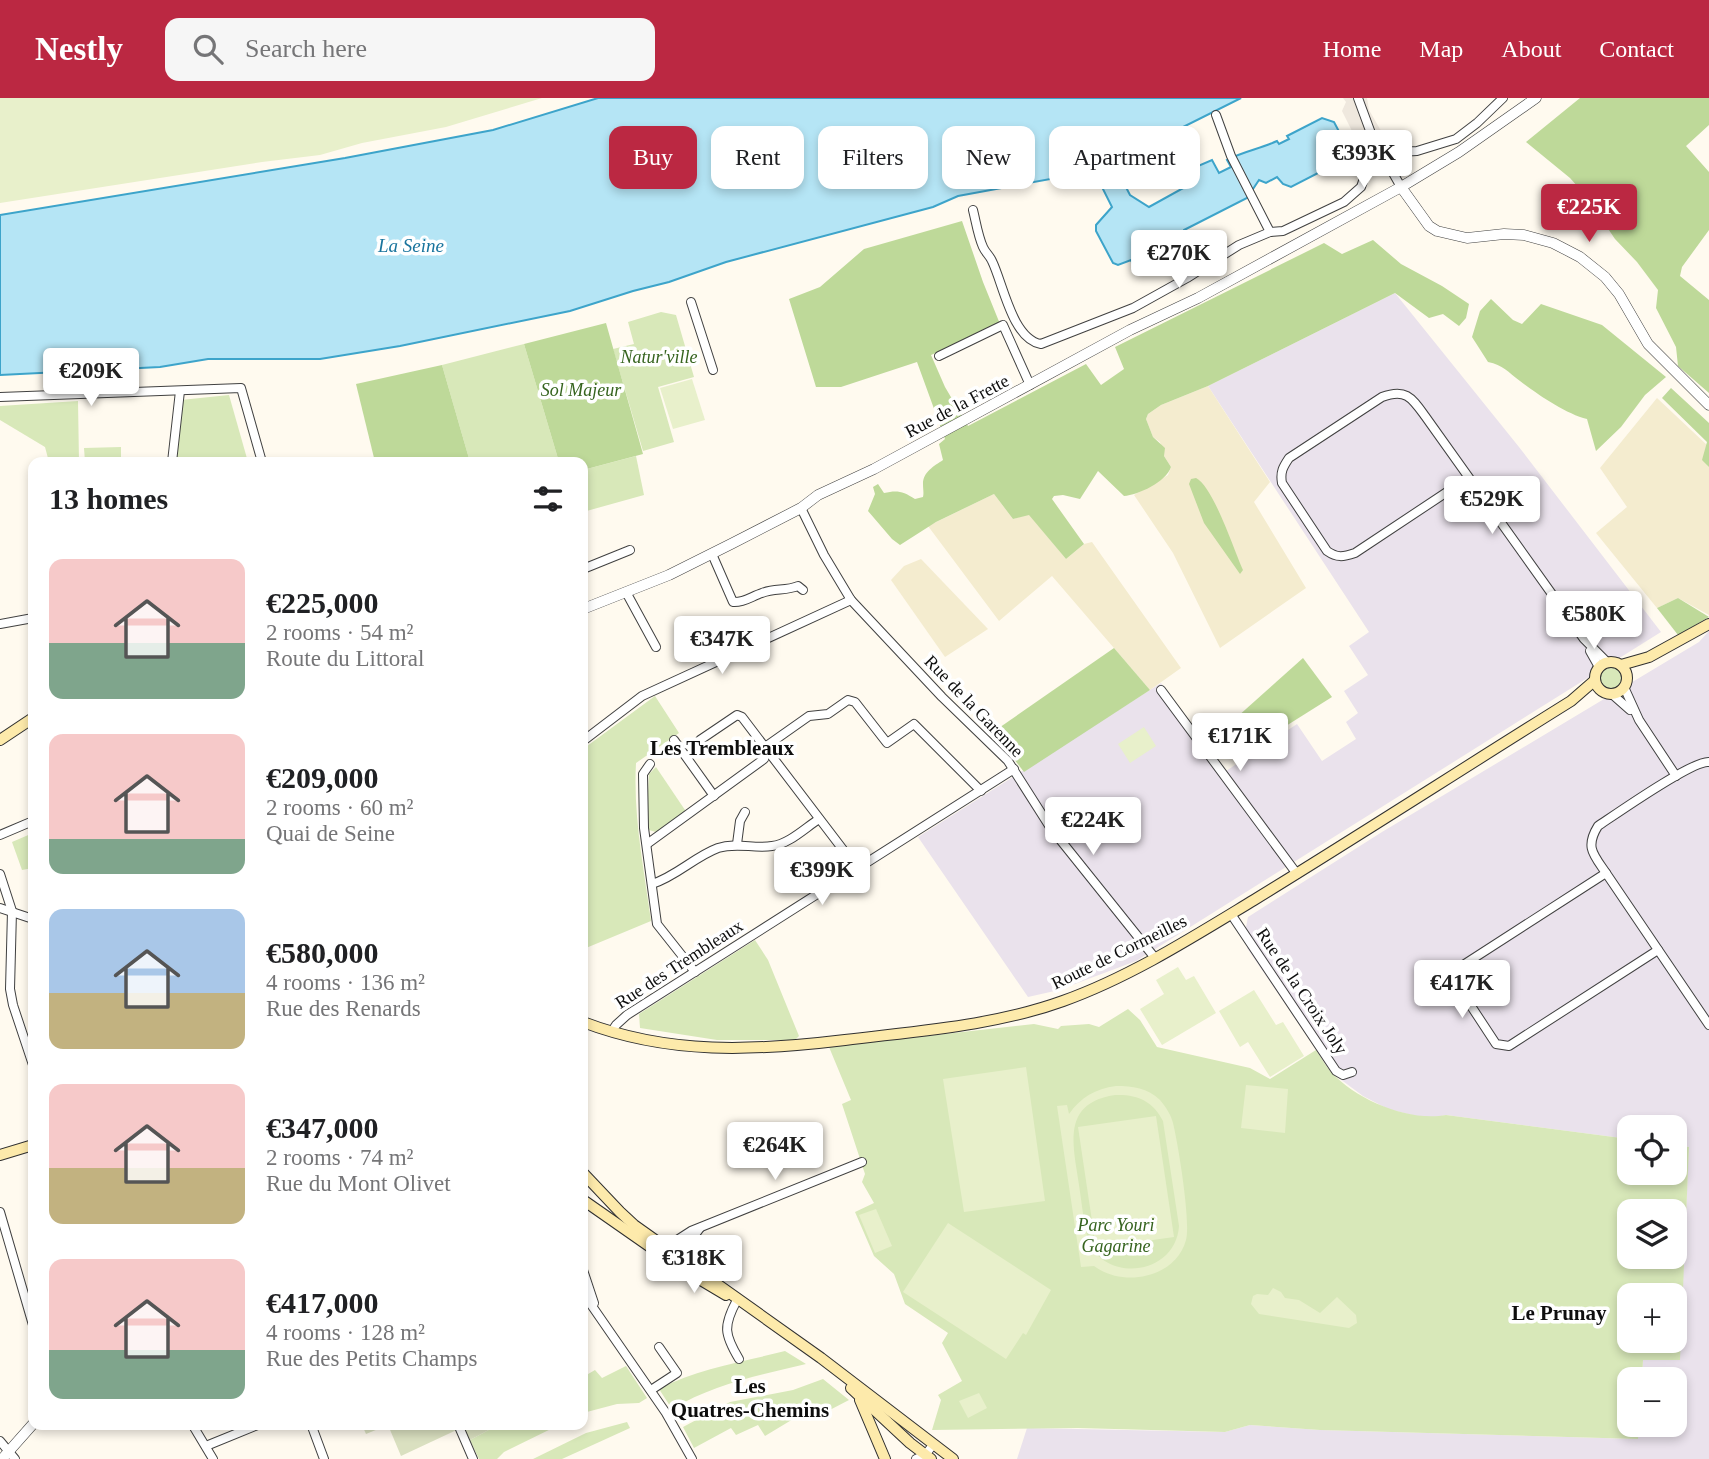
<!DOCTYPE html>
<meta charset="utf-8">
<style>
body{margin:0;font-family:"Times New Roman",serif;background:#f6f6f6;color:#202124;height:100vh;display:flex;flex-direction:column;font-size:26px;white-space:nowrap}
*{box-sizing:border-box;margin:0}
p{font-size:23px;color:#757577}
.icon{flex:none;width:38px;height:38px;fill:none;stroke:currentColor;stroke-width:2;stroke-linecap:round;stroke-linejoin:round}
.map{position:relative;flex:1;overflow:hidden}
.drawer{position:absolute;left:28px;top:359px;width:560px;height:973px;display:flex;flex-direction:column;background:#fff;border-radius:14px;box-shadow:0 4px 10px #0003}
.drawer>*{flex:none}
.guide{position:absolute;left:609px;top:28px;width:665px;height:63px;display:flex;gap:14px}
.tools{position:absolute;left:1617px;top:1017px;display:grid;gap:14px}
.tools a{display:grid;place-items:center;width:70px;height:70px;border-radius:14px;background:#fff;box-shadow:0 4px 10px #0003;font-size:35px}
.price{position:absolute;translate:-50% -60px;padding:0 16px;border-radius:7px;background:#fff;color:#222;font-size:23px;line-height:46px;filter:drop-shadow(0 2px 4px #0008)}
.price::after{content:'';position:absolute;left:50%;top:42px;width:21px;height:16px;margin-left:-10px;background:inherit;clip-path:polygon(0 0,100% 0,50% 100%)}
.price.selected{background:#bb2842;color:#fff}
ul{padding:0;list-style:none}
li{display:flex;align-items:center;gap:21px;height:175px;padding:0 21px}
li span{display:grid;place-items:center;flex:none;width:196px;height:140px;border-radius:14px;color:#555}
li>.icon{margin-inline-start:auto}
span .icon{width:84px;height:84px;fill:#fffc;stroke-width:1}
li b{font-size:30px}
h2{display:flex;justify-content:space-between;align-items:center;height:84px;padding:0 21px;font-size:30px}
.chip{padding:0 24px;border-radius:14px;background:#fff;box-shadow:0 4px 10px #0003;font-size:24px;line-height:63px}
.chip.selected{background:#bb2842;color:#fff}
header{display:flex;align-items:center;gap:42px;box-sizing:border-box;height:98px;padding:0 35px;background:#bb2842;color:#fff}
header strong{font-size:33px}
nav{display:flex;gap:38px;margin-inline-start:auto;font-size:24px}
.search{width:490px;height:63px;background:#f6f6f6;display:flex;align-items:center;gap:18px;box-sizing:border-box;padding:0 24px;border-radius:14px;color:#757577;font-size:26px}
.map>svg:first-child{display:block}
.industrial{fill:#eae2ec}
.farmland{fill:#f4eccf}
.green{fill:#d8e8b9;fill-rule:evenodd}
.forest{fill:#bed999}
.cemetery{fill:#dae0c0}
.pitch{fill:#e8f0cb;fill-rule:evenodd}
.plaza{fill:#efe8de}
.water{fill:#b5e5f5;stroke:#3da4ca;stroke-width:2}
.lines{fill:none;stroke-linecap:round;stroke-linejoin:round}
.minor-casing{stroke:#414141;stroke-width:10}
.tertiary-casing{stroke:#414141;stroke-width:11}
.secondary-casing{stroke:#303030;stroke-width:12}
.minor{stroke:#fff;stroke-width:8}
.tertiary{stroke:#fff;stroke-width:10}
.secondary{stroke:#fdeaab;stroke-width:10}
.labels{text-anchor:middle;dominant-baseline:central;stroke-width:7;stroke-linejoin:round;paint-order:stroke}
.park-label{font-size:18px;font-style:italic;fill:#36641f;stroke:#fff}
.street-label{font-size:18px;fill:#0e0e0e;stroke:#fff}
.water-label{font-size:19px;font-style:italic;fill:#19749d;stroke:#fff}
.quarter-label{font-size:21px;font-weight:bold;fill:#0e0e0e;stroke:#fff}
</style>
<header>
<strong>Nestly</strong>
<div class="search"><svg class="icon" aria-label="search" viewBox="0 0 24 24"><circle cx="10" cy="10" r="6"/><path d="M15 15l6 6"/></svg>Search here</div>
<nav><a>Home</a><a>Map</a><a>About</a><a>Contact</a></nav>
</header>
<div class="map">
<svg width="1709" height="1361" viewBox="0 0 1709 1361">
<rect width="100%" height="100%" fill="#fffaef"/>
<!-- industrial -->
<g class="industrial">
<polygon points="1395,195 1519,349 1661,534 1136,863 1059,892 1028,899 918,739 1161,585 1223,675 1297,626 1322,663 1356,641 1346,624 1358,615 1344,593 1368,577 1349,548 1369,534 1208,288"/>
<polygon points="1709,533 1709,1361 1017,1361 1027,1330 1225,1334 1250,1327 1320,1332 1637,1341 1639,1327 1675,1326 1675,1281 1642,1281 1643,1262 1679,1262 1689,1049 1675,1047 1675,1029 1629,1029 1629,1041 1446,1017 1431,1020 1416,1018 1388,1011 1363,998 1332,975 1247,850 1246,829 1248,819 1382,734 1699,544"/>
</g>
<!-- farmland -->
<g class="farmland">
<polygon points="1208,288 1270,384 1254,404 1306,490 1220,550 1173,455 1134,397 1168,377 1171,369 1164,358 1160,344 1153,339 1146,321 1148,316 1161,307"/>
<polygon points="1657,300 1708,348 1703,362 1709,369 1709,517 1678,500 1657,510 1596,435 1627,409 1600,370"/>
<polygon points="994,396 1013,421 1029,416 1066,461 1084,446 1092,444 1181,570 1150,592 1052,478 999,523 928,428"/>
<polygon points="921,461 988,531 945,559 891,482 904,468"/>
</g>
<!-- green -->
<g class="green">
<polygon points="661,214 676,217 694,279 658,289 674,344 643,353 613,251 634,246 628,224"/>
<polygon points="524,246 559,364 470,364 442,267"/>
<polygon points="229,297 248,364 173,364 181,302"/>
<polygon points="78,303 79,364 49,364 45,349 0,322 0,308"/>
<polygon points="121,349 121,364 85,364 84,350"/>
<polygon points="636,358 644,397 583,414 583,372"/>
<circle cx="1611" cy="580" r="12"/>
<path d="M655,598l24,37 -43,30c-3,53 8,106 15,158l-65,27 -3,-7v-192z"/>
<polygon points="656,669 687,715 659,735 649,732 647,713 649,676"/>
<polygon points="33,735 33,770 22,772 12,744"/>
<polygon points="755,842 768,862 799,938 795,942 717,942 640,930 639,916"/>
<path d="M1128,911l12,11 17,27 93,21 20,11 46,-29c5,7 10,17 16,23 25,27 77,49 114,42l183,24v33h46v-27l14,2 -9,213h-37l-1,19h-13v45l10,1 -1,14 -318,-9 -70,-5 -25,7 -147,-4 -146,2 9,-30 -3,-5 24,-14 -20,-38 6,-10 -43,-29 -11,-30 -20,-18 -19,-44 19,-9 -12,-21 3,-8 -23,-70 9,-4 -22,-53 205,-23 24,5 3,-3 28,-2 10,3zM1629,1113h46v45h-46zM1629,1197h46v45h-46z"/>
<path d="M785,1253l21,13c-47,11 -92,20 -134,45l-13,-20c39,-21 84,-27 126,-38z"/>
<polygon points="626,1268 647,1300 639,1305 617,1306 583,1315 583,1279 595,1272 602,1280"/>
<polygon points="823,1281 849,1302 824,1315 818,1306 765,1338 758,1327 736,1337 731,1330 694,1350 683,1329 730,1304 793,1292"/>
<polygon points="627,1324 630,1330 562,1361 533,1361 586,1335"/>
<polygon points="498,1327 559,1327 504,1354 497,1361 479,1361 470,1342"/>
</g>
<!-- forest -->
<g class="forest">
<polygon points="1580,0 1709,0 1709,27 1686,48 1709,74 1709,132 1682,169 1680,178 1709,202 1709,295 1678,268 1676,249 1656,210 1658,192 1637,164 1615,141 1586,98 1570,80 1526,44"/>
<path d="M962,123l21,61 17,42 -69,31 14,32 23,39 118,-62 15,21 23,-16 -9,-22 209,-104 18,11 31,-14 28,24 41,22 27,18 -3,14 -7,8 -16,-12 -14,4 -34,-25 -187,93 -47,19 -13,9 -2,5 7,18 12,11 -1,8 7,11c-5,15 -33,28 -47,29l-26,-25 -18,28 -17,-4 -9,1 -2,3 32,45 -18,15 -37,-44 -16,4 -19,-25 -58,28 -36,23 -8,-6 -24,-28 7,-17 -2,-7 5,-3 6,9c13,-3 19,-2 31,6l8,-2c1,-4 0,-8 0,-13 0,-12 11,-18 20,-24l-4,-16 6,-5 -28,-77 -76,25h-25l-27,-88 31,-12 44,-38z"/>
<path d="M1491,201l22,21 9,4 19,-20 61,21 64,52 -21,18 -24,32 -25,24 -9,-32c-21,-5 -50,-25 -67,-38 -12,-9 -17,-16 -32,-19l-16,-25 8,-26z"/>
<polygon points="606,225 643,356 583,372 583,364 559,364 524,246"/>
<polygon points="442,267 470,364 375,364 356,286"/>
<polygon points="1671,290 1709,325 1709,369 1702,362 1707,344 1662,300"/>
<path d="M1196,380c17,8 38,72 47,92l-3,4 -36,-51 -15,-39 2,-5z"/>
<polygon points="1678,500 1709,519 1678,537 1657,510"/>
<polygon points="1114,550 1150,592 1024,674 993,634"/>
<polygon points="1303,560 1332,599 1238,658 1218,636"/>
</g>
<!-- cemetery -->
<polygon class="cemetery" points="362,1327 498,1327 470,1342 463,1329 401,1358 388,1327 366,1336"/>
<!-- pitch -->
<g class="pitch">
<polygon points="0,0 542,0 446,29 362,45 320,57 262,64 0,105"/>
<polygon points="692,281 705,322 673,331 660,290"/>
<polygon points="1144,629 1156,648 1130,665 1118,646"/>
<polygon points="1178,869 1186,882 1194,878 1216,915 1162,947 1140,911 1164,896 1156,882"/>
<polygon points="1254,892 1276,927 1283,924 1304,958 1270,979 1248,944 1240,949 1219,913"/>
<polygon points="1026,969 1045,1103 964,1114 943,981"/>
<polygon points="1246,987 1288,991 1285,1035 1241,1030"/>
<path d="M1116,988c16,0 32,2 44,14 6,7 11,15 13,23 5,20 18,100 13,117 -10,38 -63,48 -92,26l-13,1 -24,-161 10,-1 2,9c12,-17 26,-25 47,-28zM1115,997c22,-1 38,6 48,26l16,105c-3,47 -68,58 -90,18 -5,-19 -7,-39 -10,-59 -6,-40 -18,-82 36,-90z"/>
<polygon points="1156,1018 1174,1139 1096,1150 1078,1029"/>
<polygon points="876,1111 892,1148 875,1155 859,1117"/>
<polygon points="948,1125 1051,1192 1026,1237 1023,1235 1006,1261 903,1194"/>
<polygon points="1273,1190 1281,1194 1285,1200 1299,1202 1320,1215 1337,1199 1356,1217 1357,1225 1349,1230 1259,1216 1251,1206 1253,1198 1257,1196 1268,1197"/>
<polygon points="979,1295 987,1310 968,1320 959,1303"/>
</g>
<!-- plaza -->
<polygon class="plaza" points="1343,0 1367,0 1369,12 1384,38 1405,68 1386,69 1360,49 1342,13 1346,4"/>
<!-- water -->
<path class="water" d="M598,0h643l-128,64 17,33 19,12 38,-21 11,-20 14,-6 7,13 12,-6 -4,-7c17,-9 33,-11 50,-19l2,3 10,-5 -2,-3 35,-18 12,4 10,19 -20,29 -33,17 -8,-3 -6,-7 -11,6 -7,-3 -12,18 -63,32c-5,31 -17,30 -42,43l-6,-2 -5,-11 -13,5 -5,-2 -17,-32v-6l16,-18 -18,-36 -136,25 -25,11 -207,55 -57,20 -36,9 -63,20 -170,35 -80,13h-112l-48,8 -160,8v-160l345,-57 148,-28z"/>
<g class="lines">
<!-- minor casing -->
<g class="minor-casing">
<g id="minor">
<polyline points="1358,0 1372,38 1401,89"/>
<polyline points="1216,17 1231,58 1270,134"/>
<path d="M973,112c3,12 5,26 10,37 2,5 7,9 9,14 11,22 20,78 49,83l92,-36 54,-30 52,-33 31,-13 13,-1 61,-29 17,-15 8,-23 13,-11 35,-2 39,-12 21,-16 26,-25"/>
<polyline points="691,204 713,272"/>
<polyline points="939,258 1003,227 1030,287"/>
<polyline points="0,299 241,290 262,364"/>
<polyline points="172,364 180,293"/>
<path d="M1468,380l-113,75c-12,4 -18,5 -28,-2l-45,-68c-2,-11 1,-16 7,-25l93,-61c24,-9 30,1 43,19l159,223 23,23"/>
<polyline points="801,410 824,457 851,502 942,599 1008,663 1050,729 1155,860"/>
<path d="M712,456l21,48c11,1 19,-6 29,-9 12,-5 24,-2 36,-7l5,4"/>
<polyline points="583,471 630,452"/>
<polyline points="626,494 656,549"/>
<polyline points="0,526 33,520"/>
<polyline points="1590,553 1599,569"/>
<polyline points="1624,589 1639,622 1676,678"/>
<polyline points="1161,592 1297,776"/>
<polyline points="1613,597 1630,612"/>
<polyline points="674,642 714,698"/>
<polyline points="700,642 737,617 742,619 857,770"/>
<polyline points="583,643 642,598 851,502"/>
<polyline points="765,649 809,618 828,616 848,602 855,604 887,645 914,626 981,693"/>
<path d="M1709,664c-16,-2 -93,52 -111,64 -13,21 -5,28 8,47l103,152"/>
<polyline points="650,666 643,676 644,730 657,826 695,874"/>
<polyline points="0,737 33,723"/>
<polyline points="647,746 764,661"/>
<polyline points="737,746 740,723 745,714"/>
<polyline points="1606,775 1457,871 1452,879 1496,946 1509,948 1658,852"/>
<polyline points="0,776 12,813 10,891 13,907 33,967"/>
<path d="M652,786c25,-8 42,-27 66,-36 19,-6 36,1 54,-2 17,-2 33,-18 47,-27"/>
<polyline points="0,810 33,821"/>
<polyline points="1231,816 1336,973 1343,977 1352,974"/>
<polyline points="612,933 616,927 627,917 1014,671"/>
<polyline points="0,1114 33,1227"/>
<polyline points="672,1154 686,1149 700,1130"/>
<polyline points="673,1154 677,1142 691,1133 862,1064"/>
<polyline points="583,1172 594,1205"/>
<polyline points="583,1195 666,1315 692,1361"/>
<path d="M737,1202c-14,26 -13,34 2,59"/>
<polyline points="651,1292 677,1275 659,1249"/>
<polyline points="192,1326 213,1361"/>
<polyline points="311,1326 324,1361"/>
<polyline points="460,1331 473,1361"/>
<polyline points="0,1343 15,1361"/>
<polyline points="206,1348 260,1326"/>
<polyline points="916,1361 925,1357 933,1347"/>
</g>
</g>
<!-- tertiary casing -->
<g class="tertiary-casing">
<g id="tertiary">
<polyline points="1401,89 1429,128 1437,133 1467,140 1504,136 1524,137 1553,145 1580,159 1605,179 1619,196 1648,246 1709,307"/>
<polyline points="583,511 669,477 731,446 801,410 818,397 874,371 1130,232 1198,200 1401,89 1459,54 1536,0"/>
<polyline points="2,1361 33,1326"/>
</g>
</g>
<!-- secondary casing -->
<g class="secondary-casing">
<g id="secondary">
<circle cx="1611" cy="580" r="16"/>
<polyline points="1621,567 1649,559 1709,526"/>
<polyline points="0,642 33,620"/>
<path d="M583,924c86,33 171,29 262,18 72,-9 149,-14 218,-39 67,-24 130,-64 191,-101 106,-65 211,-133 317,-199l23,-20"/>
<polyline points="0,1057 33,1047"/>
<polyline points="583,1075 620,1114 634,1127 821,1260 953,1361"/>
<polyline points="583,1102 679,1169 726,1197"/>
<polyline points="851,1290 910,1345 931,1361"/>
<polyline points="860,1302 885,1361"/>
</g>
</g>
<!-- minor -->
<use href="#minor" class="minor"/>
<!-- tertiary -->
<use href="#tertiary" class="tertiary"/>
<!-- secondary -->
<use href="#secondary" class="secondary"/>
</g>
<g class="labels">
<!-- park labels -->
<g class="park-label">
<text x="659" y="259">Natur'ville</text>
<text x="581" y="292">Sol Majeur</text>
<text x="1116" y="1127">Parc Youri<tspan x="1116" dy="21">Gagarine</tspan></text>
</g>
<!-- street labels -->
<g class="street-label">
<text transform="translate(957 308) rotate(-28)">Rue de la Frette</text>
<text transform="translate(974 608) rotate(46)">Rue de la Garenne</text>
<text transform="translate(1119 854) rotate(-26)">Route de Cormeilles</text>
<text transform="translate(679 866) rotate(-33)">Rue des Trembleaux</text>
<text transform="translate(1302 893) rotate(56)">Rue de la Croix Joly</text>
</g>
<!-- water labels -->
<g class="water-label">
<text x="411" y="147">La Seine</text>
</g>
<!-- quarter labels -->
<g class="quarter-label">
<text x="722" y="650">Les Trembleaux</text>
<text x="1559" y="1215">Le Prunay</text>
<text x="750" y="1288">Les<tspan x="750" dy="24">Quatres-Chemins</tspan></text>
</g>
</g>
</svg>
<div class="tools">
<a><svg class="icon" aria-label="locate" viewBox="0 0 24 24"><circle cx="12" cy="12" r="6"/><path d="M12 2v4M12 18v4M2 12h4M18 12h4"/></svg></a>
<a><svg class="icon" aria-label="layers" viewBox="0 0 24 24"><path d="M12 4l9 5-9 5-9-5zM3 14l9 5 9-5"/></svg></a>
<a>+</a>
<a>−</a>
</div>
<b class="price" style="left:1364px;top:92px">€393K</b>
<b class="price selected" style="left:1589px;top:146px">€225K</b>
<b class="price" style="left:1179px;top:192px">€270K</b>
<b class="price" style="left:91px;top:310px">€209K</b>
<b class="price" style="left:1492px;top:438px">€529K</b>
<b class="price" style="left:1594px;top:553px">€580K</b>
<b class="price" style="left:722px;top:578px">€347K</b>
<b class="price" style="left:1240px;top:675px">€171K</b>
<b class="price" style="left:1093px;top:759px">€224K</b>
<b class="price" style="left:822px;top:809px">€399K</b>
<b class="price" style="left:1462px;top:922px">€417K</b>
<b class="price" style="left:775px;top:1084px">€264K</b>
<b class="price" style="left:694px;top:1197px">€318K</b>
<div class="guide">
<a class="chip selected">Buy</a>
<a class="chip">Rent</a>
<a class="chip">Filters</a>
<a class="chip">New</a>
<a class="chip">Apartment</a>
</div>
<section class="drawer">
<h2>13 homes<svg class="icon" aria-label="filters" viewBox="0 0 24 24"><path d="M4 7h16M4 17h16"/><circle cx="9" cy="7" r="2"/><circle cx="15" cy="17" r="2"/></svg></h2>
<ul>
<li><span style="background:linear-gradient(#f6c9c9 60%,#7fa58c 0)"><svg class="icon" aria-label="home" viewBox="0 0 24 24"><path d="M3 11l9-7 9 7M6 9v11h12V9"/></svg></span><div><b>€225,000</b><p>2 rooms · 54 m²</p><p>Route du Littoral</p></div></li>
<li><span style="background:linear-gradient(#f6c9c9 75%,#7fa58c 0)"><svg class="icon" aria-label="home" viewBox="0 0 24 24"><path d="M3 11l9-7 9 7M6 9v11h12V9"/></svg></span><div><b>€209,000</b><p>2 rooms · 60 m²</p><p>Quai de Seine</p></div></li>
<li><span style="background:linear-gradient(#a9c7e8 60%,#c2b280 0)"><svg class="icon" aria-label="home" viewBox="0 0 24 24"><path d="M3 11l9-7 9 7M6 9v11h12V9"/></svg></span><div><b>€580,000</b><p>4 rooms · 136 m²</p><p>Rue des Renards</p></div></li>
<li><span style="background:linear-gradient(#f6c9c9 60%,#c2b280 0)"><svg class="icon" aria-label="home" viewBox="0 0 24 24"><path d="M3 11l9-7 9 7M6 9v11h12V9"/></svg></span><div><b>€347,000</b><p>2 rooms · 74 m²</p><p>Rue du Mont Olivet</p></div></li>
<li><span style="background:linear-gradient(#f6c9c9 65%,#7fa58c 0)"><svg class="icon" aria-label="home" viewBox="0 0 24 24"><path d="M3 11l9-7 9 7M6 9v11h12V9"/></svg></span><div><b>€417,000</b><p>4 rooms · 128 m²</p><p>Rue des Petits Champs</p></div></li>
</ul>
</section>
</div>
